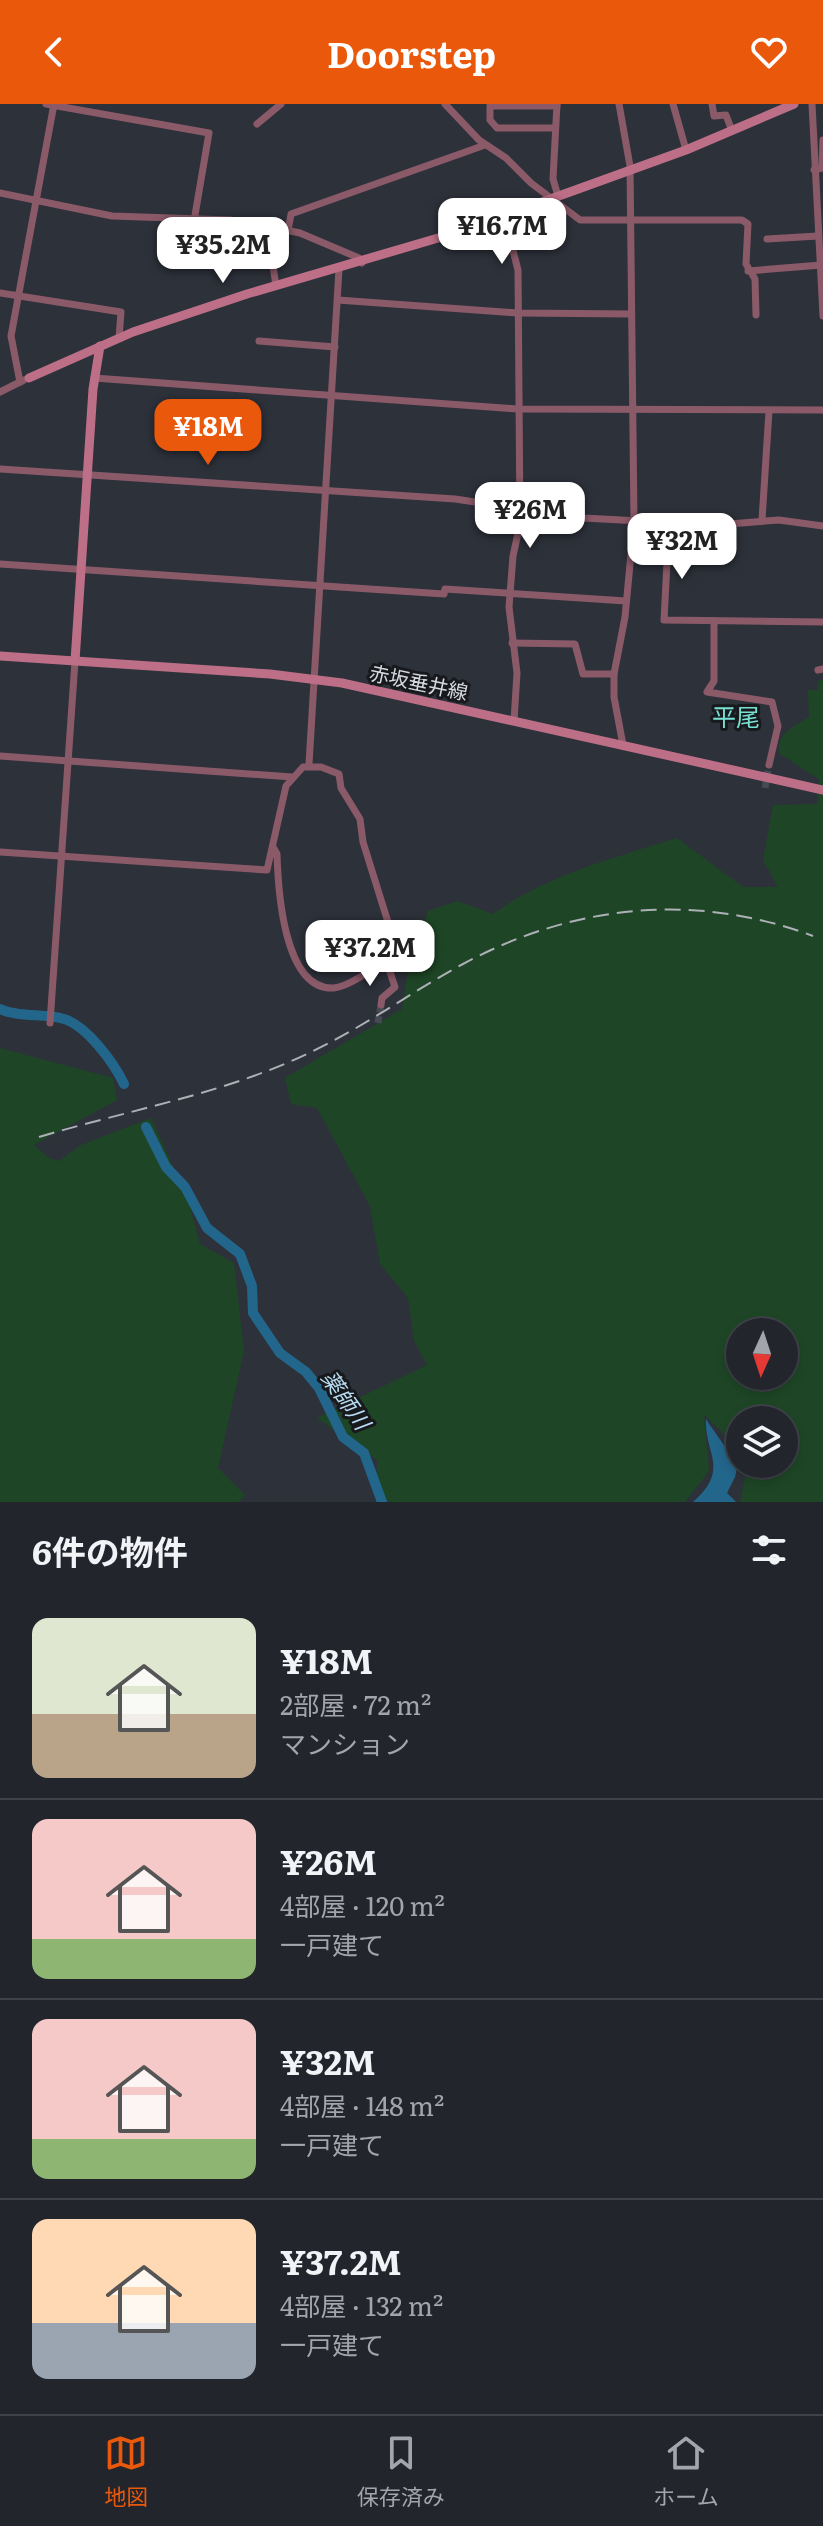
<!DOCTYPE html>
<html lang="ja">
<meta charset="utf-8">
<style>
body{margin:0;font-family:Literata,"Noto Sans JP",serif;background:#2e3138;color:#f1f3f6;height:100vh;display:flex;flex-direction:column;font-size:30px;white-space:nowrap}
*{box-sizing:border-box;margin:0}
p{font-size:26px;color:#a2a5a9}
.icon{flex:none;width:44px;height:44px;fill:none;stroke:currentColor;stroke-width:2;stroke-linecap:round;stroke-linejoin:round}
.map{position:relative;height:1398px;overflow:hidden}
.details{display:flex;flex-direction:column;background:#22252c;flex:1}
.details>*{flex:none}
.needle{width:52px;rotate:183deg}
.tools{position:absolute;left:726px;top:1214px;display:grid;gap:16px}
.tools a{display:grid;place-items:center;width:72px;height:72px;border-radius:50%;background:#22252c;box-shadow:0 4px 12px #0003,0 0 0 2px #3f4248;font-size:40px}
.price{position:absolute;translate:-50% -68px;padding:0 18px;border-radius:16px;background:#fff;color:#222;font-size:26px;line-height:52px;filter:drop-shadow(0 2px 4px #0008)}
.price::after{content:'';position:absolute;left:50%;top:48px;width:24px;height:18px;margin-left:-12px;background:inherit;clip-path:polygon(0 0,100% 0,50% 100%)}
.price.active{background:#ea580c;color:#fff}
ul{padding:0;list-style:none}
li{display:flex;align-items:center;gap:24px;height:200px;padding:0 32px}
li+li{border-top:2px solid #3f4248}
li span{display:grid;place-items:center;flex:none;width:224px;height:160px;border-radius:16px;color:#555}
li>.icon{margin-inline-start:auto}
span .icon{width:96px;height:96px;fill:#fffc;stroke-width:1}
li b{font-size:34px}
h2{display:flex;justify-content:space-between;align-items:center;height:96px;padding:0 32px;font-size:34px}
header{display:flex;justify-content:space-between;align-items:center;height:104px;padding:0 32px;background:#ea580c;color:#fff;font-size:36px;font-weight:700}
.tabs{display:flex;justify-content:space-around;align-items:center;height:112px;border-top:2px solid #3f4248;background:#22252c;font-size:22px;color:#a2a5a9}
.tabs a{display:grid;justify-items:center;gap:4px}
.tabs .active{color:#ea580c}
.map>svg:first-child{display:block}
.green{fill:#1e4626;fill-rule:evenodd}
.water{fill:#23668c}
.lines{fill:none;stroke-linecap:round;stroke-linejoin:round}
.river{stroke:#23668c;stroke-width:10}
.street-tunnel{stroke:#464a53;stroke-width:7;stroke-dasharray:7 3.5;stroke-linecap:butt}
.street{stroke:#8b5a69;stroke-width:7}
.secondary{stroke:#bd6f87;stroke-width:9}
.rail{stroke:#adb0b6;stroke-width:2;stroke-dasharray:16 8;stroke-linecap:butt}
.labels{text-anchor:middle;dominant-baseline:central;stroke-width:6;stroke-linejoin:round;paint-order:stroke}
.street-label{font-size:20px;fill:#d5d8de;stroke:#17191d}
.water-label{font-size:22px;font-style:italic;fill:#b9dbf2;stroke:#17191d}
.quarter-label{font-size:24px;fill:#77e0d3;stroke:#17191d}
</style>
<header><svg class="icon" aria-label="back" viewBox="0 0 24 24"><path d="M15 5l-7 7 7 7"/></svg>Doorstep<svg class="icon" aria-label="heart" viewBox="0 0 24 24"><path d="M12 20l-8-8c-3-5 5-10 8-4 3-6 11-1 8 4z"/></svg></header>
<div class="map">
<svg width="823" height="1398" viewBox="0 0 823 1398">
<rect width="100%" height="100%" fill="#2d313a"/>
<!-- green -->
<g class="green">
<path d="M823,576v822h-83l8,-38h36v-44h-44v29l-36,-34 5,56 -24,31h-308v-42l-60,-42 110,-53 -13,-24 -6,-43 -28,-34 -10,-58 -53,-98 -26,-4 -6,-26 117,-69 7,-45 19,-53 29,-10 36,13c54,-39 121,-56 184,-76l66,49h35l-15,-27 10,-55 44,-1 2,-25 -39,-25c-6,-19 15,-28 29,-37l-1,-27h10v-9zM740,1228h44v44h-44z"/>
<polygon points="0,944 113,974 117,996 34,1041 49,1054 59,1057 81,1041 151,1014 188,1096 200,1140 234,1159 244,1247 218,1364 245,1391 239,1398 0,1398"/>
</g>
<!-- water -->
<path class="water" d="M706,1315c8,13 17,23 23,35l11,1 -5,22 -8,16 9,9h-43c38,-33 11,-49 13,-83z"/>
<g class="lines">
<!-- river -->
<g class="river">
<path d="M0,905c20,9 43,4 64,10 23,7 50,44 60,65"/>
<polyline points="146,1023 166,1063 185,1083 207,1124 240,1150 252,1182 253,1209 280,1249 306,1268 319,1284 343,1333 364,1349 382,1398"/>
</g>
<!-- street-tunnel -->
<g class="street-tunnel">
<polyline points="765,684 769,661"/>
<polyline points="378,919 381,901"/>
</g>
<!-- street -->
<g class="street">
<polyline points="46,0 209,29 194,117"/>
<polyline points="445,0 479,36 506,54 531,79 580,116 742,116 748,120 746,160 755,175 756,211"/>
<polyline points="557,0 553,75 558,92"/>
<polyline points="619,0 630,62 634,418 625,513 614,570 614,593 623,641"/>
<polyline points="673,0 686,46"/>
<polyline points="712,0 714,12 726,11 732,27"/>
<polyline points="812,0 823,212"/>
<polyline points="257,20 281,0"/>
<polyline points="555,24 497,24 490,16 490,2 557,2"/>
<polyline points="814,66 822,64 823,36"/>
<polyline points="0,89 112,112 230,116 267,122 300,129 359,154 362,159"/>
<polyline points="504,112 518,166 520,420 513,452 509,503 517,569 514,617"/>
<polyline points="267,122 276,182"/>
<polyline points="288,127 291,110 485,41"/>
<polyline points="767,135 818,132"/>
<polyline points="748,167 821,161"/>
<polyline points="0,189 121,208 119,234"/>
<polyline points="338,196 517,209 631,210"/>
<polyline points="259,237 335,243"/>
<polyline points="94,274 517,305 823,306"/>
<polyline points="20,278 11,232 54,0"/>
<polyline points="0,288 24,276"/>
<polyline points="0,365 455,395 583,414 716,421 779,416 823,422"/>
<polyline points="762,416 769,307"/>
<polyline points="669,420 664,516 823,518"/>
<polyline points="0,460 444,490 445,485 626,497"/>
<polyline points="714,517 714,577 707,588 772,598 778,622 769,661"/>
<polyline points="512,539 575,540 583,570 614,570"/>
<polyline points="818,566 823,565"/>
<polyline points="0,652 292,673"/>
<polyline points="309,660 339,165"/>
<path d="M0,748l267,18 19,-84 17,-19h18l18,7 2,14 19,31 3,23 29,93 -3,22c-14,10 -38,29 -55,31 -51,3 -56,-101 -57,-134l-4,-7"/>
<polyline points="381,901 382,894 395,883 386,856"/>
<polyline points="50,919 75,557"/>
</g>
<!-- secondary -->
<g class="secondary">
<polyline points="29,274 133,228 247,190 462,127 686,46 794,0"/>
<polyline points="0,552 270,570 342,579 823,686"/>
<polyline points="75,557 93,285 100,242"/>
</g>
<!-- rail -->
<path class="rail" d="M39,1033c90,-27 188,-44 272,-85 53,-25 100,-60 152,-88 111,-60 233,-72 350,-28"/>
</g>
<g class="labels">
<!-- street labels -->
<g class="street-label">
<text transform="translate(419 577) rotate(12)">赤坂垂井線</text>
</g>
<!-- water labels -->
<g class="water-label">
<text transform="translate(347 1295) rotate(55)">薬師川</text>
</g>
<!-- quarter labels -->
<g class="quarter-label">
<text x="736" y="611">平尾</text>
</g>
</g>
</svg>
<div class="tools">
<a><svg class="needle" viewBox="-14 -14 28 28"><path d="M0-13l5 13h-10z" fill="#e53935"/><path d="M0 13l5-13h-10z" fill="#a2a5a9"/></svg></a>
<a><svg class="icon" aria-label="layers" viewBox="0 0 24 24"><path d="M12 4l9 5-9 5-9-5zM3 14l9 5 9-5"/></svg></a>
</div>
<b class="price" style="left:502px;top:162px">¥16.7M</b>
<b class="price" style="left:223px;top:181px">¥35.2M</b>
<b class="price active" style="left:208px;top:363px">¥18M</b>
<b class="price" style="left:530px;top:446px">¥26M</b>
<b class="price" style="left:682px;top:477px">¥32M</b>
<b class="price" style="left:370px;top:884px">¥37.2M</b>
</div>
<section class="details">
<h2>6件の物件<svg class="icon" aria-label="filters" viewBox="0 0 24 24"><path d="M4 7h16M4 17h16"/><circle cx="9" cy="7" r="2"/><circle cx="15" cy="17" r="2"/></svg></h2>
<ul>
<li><span style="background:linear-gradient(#dfe7d0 60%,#b9a48a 0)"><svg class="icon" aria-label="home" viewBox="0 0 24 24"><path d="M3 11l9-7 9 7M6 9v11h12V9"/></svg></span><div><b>¥18M</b><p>2部屋 · 72 m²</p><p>マンション</p></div></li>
<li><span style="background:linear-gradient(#f6c9c9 75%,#8fb573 0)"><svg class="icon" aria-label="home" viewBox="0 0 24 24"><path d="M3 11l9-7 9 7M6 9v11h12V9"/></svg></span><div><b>¥26M</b><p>4部屋 · 120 m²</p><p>一戸建て</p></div></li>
<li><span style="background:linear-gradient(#f6c9c9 75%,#8fb573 0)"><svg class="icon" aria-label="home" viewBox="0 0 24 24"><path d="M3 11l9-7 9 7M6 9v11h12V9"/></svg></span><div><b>¥32M</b><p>4部屋 · 148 m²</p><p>一戸建て</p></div></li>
<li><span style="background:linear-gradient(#ffd9b3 65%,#9aa5b1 0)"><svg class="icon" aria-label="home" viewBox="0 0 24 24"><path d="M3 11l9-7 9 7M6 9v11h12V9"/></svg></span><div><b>¥37.2M</b><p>4部屋 · 132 m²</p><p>一戸建て</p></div></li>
</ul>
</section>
<nav class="tabs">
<a class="active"><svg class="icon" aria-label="map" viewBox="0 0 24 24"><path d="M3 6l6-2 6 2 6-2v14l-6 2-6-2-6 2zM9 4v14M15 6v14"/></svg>地図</a>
<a><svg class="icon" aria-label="saved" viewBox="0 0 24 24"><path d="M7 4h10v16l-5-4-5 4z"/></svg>保存済み</a>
<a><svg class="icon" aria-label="home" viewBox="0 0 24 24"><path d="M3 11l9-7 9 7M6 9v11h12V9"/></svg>ホーム</a>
</nav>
